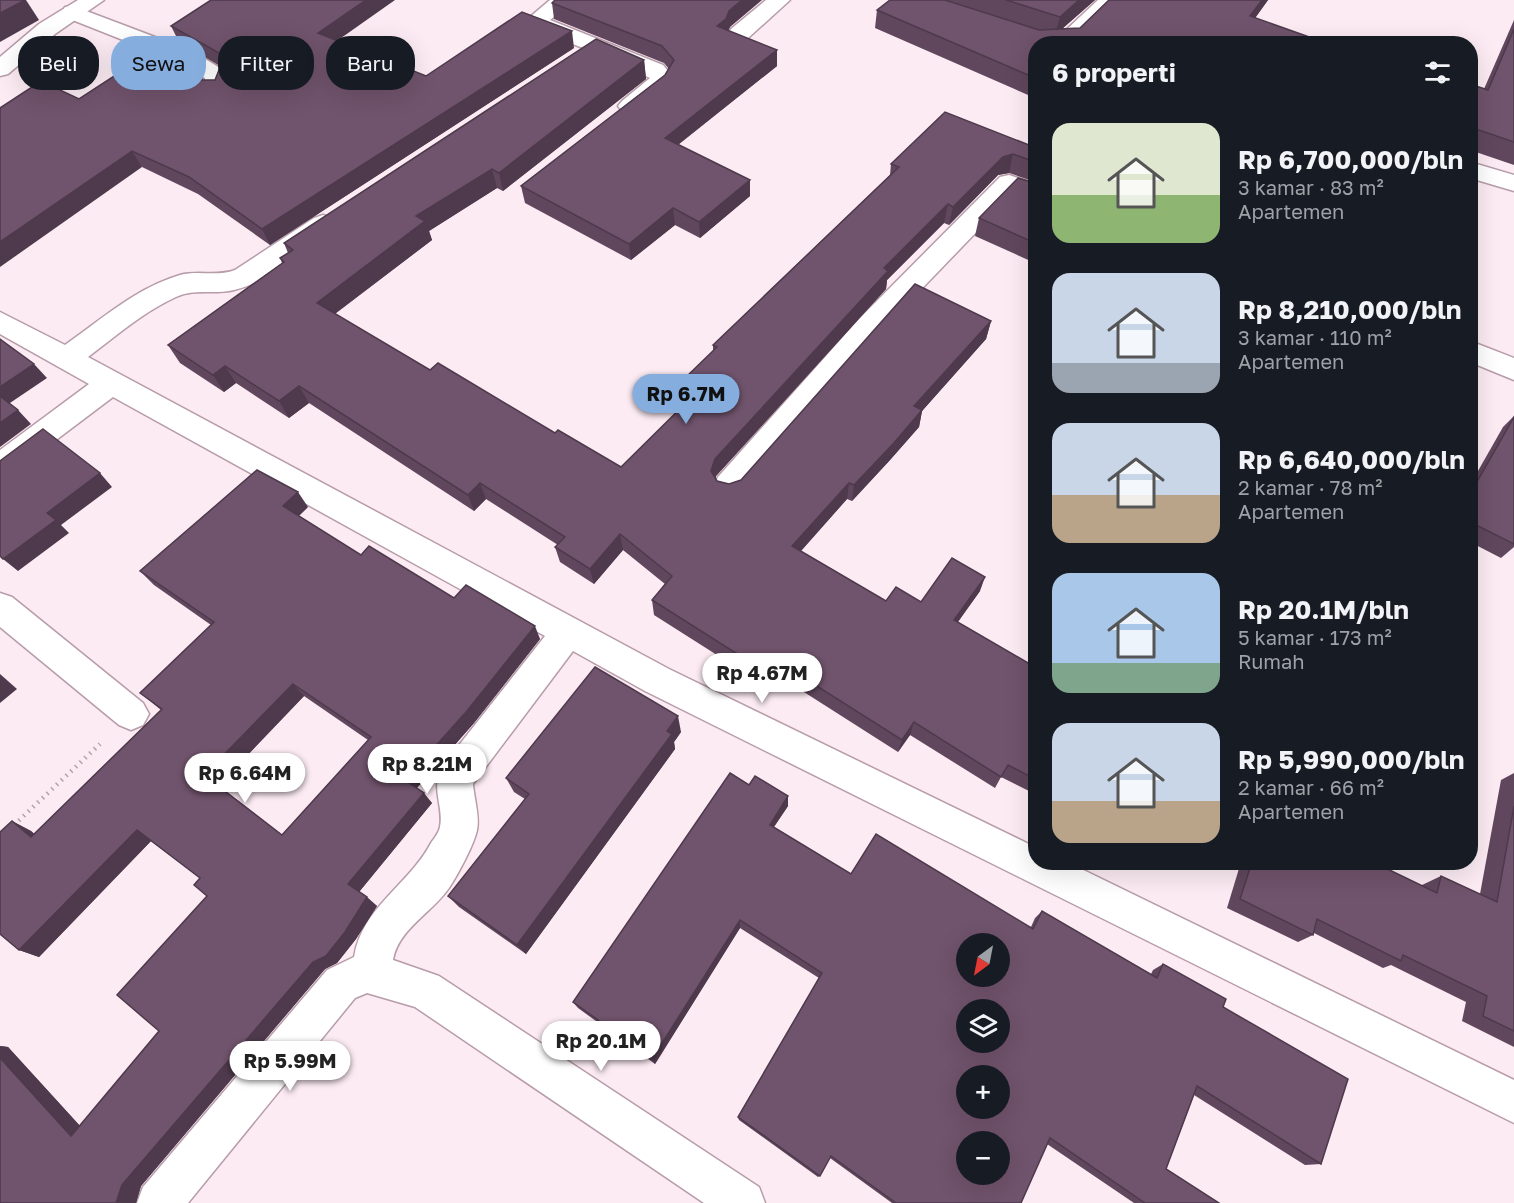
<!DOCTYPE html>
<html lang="id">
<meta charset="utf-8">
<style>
body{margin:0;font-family:"Golos Text",sans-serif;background:#242831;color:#f1f3f6;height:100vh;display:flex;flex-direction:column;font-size:22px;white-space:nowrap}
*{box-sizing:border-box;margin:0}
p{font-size:20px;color:#9ea1a6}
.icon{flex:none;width:33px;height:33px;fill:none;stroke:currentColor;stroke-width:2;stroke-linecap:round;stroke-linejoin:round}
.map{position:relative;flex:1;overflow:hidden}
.sheet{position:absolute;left:1028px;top:36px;width:450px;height:834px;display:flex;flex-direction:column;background:#171b24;border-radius:24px;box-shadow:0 6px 24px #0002}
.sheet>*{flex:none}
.top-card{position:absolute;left:18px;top:36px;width:570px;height:54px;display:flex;gap:12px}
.needle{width:39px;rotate:212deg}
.tools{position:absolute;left:956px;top:933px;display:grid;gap:12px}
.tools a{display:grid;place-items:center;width:54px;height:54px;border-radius:50%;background:#171b24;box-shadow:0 6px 24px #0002;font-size:30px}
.price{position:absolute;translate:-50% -51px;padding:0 14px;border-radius:21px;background:#fff;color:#222;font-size:20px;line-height:39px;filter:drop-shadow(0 2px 3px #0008)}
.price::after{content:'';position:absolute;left:50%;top:36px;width:18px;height:14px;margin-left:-9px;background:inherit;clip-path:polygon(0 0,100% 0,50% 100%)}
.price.on{background:#85adde;color:#111}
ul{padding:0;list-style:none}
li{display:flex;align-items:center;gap:18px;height:150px;padding:0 24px}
li span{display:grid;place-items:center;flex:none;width:168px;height:120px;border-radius:18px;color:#555}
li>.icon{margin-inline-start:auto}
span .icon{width:72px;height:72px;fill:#fffc;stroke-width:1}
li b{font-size:26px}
h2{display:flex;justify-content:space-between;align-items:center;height:72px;padding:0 24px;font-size:26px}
.pill{padding:0 21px;border-radius:24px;background:#171b24;box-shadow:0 6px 24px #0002;font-size:21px;line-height:54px}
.pill.on{background:#85adde;color:#111}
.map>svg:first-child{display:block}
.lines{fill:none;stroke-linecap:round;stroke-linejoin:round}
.minor-casing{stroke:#b79ca9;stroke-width:3}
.tertiary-casing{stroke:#b79ca9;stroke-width:3}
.path{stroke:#b3a4ab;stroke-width:4.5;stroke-dasharray:1.5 5;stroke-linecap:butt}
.minor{fill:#fff;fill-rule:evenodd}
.tertiary{fill:#fff;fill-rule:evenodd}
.wall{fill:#60475d;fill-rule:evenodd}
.shaded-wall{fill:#4e3a4c}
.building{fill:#70536c;stroke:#4e3a4c;stroke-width:1.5;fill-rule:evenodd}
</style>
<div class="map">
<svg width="1514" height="1203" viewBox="0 0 1514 1203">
<rect width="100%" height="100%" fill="#fcebf3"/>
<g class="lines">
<!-- minor casing -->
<g class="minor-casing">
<g id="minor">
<path d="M550,0h24l-24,20 113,45 10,12c-10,16 -31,39 -51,34l-4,-5 4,-5 28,-23 -56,-26 -67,-25 -3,-5z"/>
<polygon points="766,0 790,0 747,39 731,39 728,34 731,29"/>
<polygon points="1098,0 1121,0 1075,44 1051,44"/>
<polygon points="73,6 192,51 225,71 228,76 222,95 206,95 203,90 205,78 176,61 65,17 62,12 65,7"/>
<polygon points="1470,162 1514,175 1514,191 1470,178"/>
<polygon points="1009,175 1035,184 1035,201 1013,194 880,332 740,495 729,498 718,495 714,486 718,477 860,318 1000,177"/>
<path d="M323,215l9,3 4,6 -4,6c-30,22 -61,51 -98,60 -20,5 -39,-2 -58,7 -33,15 -60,39 -88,60l581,312 366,178v15h32l447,218v43l-869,-432 -72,-40 -100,133c1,14 7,33 4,46 -3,15 -20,46 -28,58 -17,25 -51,41 -56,72l46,16 320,211 6,16h-61l-289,-196 -48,-14 -12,5 -167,205h-51l6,-16 184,-217 27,-13c8,-50 55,-72 77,-114 3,-4 8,-11 9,-16 4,-20 -9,-37 1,-59l104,-132 -432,-239 -102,77 -11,4v-28l89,-66 -89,-50v-22l65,33c37,-26 71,-57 115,-70 18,-5 37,2 55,-5l79,-52z"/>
<polygon points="1470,341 1514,358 1514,380 1470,362"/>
<polygon points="0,593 12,597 143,703 149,714 143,725 131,730 119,725 0,627"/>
</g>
</g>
<!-- tertiary casing -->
<g class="tertiary-casing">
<polygon id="tertiary" points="78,0 104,0 55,34 8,74 0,76 0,57 39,24"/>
</g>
<!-- path -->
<polyline class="path" points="14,825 100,744"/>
<!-- minor -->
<use href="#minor" class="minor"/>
<!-- tertiary -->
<use href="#tertiary" class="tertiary"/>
</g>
<!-- wall -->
<g class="wall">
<polygon points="890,0 1095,0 1063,28 1080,28 1109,0 1268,0 1255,18 1035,44 1035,98 875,28 877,10"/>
<polygon points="552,3 730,27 728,31 777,50 777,66 678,145 750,180 750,196 700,238 675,225 631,260 525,203 521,186 665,75 669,69 664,63 554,19"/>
<polygon points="1514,20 1514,165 1470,150 1470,84 1484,89"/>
<polygon points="171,26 337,41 426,76 574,48 270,245 198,194 142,167 79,99 194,63 202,80 215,80 220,66 179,42"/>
<polygon points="644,60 646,79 503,191 497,188 429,231 432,240 335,314 430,370 621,467 694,395 689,393 688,375 713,351 713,345 890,175 891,164 1034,147 1035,144 1035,182 1009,173 998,175 949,225 944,223 887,280 886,289 716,476 715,479 717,481 729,484 741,480 991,321 986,339 922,411 919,427 890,460 852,501 847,499 801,551 886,601 921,602 980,591 958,622 1035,667 1035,794 1001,777 995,788 910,735 898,752 771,671 761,683 654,615 652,600 665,584 623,550 594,584 560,562 555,547 558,545 486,499 474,511 309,403 289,418 236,383 224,392 180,363 168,345 282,263 280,258 288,253 284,243"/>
<polygon points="1035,183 1035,263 975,236 979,218"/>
<polygon points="1514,416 1514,547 1501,558 1470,542 1470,485 1503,427"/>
<path d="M308,507l-9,9 62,39 179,84 -66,84 -57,65 15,15 -73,89 18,14 -21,33 -19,24 -12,6 -184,217 -5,17h-136v-157l8,1 72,79 79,-95 48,-135 -7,-18 -49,-37 -112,116 -20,-7 -7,-129 19,10 3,3 127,-124 -21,-17 71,-68 -57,-40 -14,-14zM304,696l64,44 -86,95 -64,-49z"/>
<polygon points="681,732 674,742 675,749 526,954 459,907 448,896 525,799 514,792 506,778"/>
<polygon points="1514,773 1514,1047 1462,1021 1466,1002 1391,965 1383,968 1314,933 1313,935 1298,942 1227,908 1241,862 1373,862 1422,886 1422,885 1441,876 1480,894 1501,780"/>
<polygon points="749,785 788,796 788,806 774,827 851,874 1031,927 1035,918 1042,911 1151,974 1153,970 1163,964 1223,1007 1321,1164 1305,1165 1194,1095 1166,1169 1219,1203 1134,1203 1047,1144 1021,1203 892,1203 830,1158 820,1176 818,1177 739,1120 738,1117 819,978 740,928 655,1064 578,1008 573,1002"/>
</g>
<!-- shaded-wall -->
<g class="shaded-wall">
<polygon points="25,0 26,0 39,20 0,42 0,13"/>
<polygon points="366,0 395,0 324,50 318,33"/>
<polygon points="742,0 762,0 730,27 726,35 717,26 729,11"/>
<polygon points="1079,0 1095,0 1055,35 1060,17"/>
<polygon points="1262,0 1268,0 1243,35 1250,16"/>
<polygon points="572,31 574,48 270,245 262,229"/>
<polygon points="777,50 777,66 666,154 665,138"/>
<polygon points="644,60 646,79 503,191 499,173"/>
<polygon points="194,63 203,79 201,90 193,73"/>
<polygon points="132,151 142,167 0,267 0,242"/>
<polygon points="1013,154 1009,173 998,175 949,225 953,207 1003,157"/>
<polygon points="492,169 497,188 429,231 432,240 325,321 317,303 416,216"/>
<polygon points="750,180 750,196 700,238 699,222"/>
<polygon points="948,204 944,223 887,280 886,289 716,476 712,487 711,471 715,459 884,268"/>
<polygon points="673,208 675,225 631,260 629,244"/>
<polygon points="991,321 986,339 922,411 919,427 890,460 852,501 854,485 914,406"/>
<polygon points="34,364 47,378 7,405 0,398 0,387"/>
<polygon points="225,366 236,383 224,392 213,375"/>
<polygon points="299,386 309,403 289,418 279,401"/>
<polygon points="18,410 31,424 0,447 0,423"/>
<polygon points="100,473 112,487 61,525 69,533 18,571 3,559 47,513"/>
<polygon points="480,483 486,499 474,511 468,495"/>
<polygon points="849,483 847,499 792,561 792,546"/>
<polygon points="298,492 308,507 293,521 283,506"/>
<polygon points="620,534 623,550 594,584 590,569"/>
<polygon points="985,577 980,591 949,634 954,620"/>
<polygon points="535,626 540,639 474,723 414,791 405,780"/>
<polygon points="771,657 771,671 761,683 761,669"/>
<polygon points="0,674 17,689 0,703"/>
<polygon points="293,684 304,696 218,786 204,775"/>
<polygon points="678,716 681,732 674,742 675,749 526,954 517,945"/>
<polygon points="914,722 910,735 898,752 902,740"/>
<polygon points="424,793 432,803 359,892 348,884"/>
<polygon points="788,796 788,806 769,834 770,825"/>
<polygon points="12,821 31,831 50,847 31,837"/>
<polygon points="137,830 153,839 39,957 19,950"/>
<polygon points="367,897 377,906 356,939 337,963 325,969 141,1186 136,1203 116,1203 122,1185"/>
<polygon points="740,920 740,928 655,1064 652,1059"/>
<polygon points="0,1046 8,1047 91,1138 71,1136 0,1058"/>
</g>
<!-- building -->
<g class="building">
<polygon points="0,0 25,0 0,13"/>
<polygon points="211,0 366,0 318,33 426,76 522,12 572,31 262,229 189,177 132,151 0,242 0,108 41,81 79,99 162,45 194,63 193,73 196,80 215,80 223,60 219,53 171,26"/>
<polygon points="555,0 742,0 729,11 726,19 717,26 777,50 665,138 750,180 699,222 673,208 629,244 521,186 665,75 674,60 662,46 552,3"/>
<polygon points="890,0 945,0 1039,30 1080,28 1109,0 1262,0 1250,16 1329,44 1035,44 1035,78 877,10"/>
<polygon points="1006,0 1079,0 1060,17"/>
<polygon points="1514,29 1514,142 1470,127 1470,84 1488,90"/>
<polygon points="596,39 644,60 499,173 492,169 416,216 425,221 317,303 430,370 438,363 555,433 558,430 621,467 704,385 688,375 717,347 713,345 899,167 891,164 945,112 1034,147 1035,144 1035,162 1013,154 1003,157 953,207 948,204 884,268 888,271 715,459 711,471 717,481 729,484 741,480 915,284 991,321 914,406 922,410 893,444 854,485 849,483 792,546 886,601 896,587 921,602 952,558 985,577 954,620 1035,667 1035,779 1008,765 1001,777 914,722 902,740 771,657 761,669 652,600 672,576 620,534 590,569 555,547 565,537 480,483 468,495 299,386 279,401 225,366 213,375 168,345 284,262 280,258 293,250 284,243"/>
<polygon points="1018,178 1035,183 1035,243 979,218"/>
<polygon points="0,339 34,364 0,387"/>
<polygon points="0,396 18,410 0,423"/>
<polygon points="1514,417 1514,544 1470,522 1470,494"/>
<polygon points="43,429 100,473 47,513 56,520 3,559 0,556 0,461"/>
<path d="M257,470l41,22 -15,14 78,49 8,-9 85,52 12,-13 69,41 -68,85 -62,69 19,13 -76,91 19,13 -22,35 -19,24 -13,6 -191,223 -6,18h-116v-145l71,78 88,-105 -42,-36 90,-99 -13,-11 6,-7 -63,-48 -118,120 -19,-16v-102l12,-11 19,16 131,-128 -22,-16 74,-71 -74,-51zM293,684l78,53 -89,98 -78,-60z"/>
<polygon points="595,667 678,716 667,731 672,734 517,945 448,896 529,794 506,778"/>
<path d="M730,773l19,12 6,-9 33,20 -18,29 81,49 25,-40 157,95 9,-18 115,67 6,-14 63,35 -3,8 125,72 -27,85 -124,-78 -31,83 53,34h-74l-95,-65 -29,65h-125l-65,-47 -11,20 -82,-59 84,-144 -82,-53 -88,139 -79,-57zM966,944h33v32h-33zM966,1010h33v32h-33zM966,1076h33v32h-33zM966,1142h33v32h-33z"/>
<polygon points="1514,806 1514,1031 1483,1016 1487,996 1403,955 1401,961 1317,919 1313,935 1240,899 1252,862 1373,862 1437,893 1441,876 1497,902"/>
</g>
</svg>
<div class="tools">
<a><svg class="needle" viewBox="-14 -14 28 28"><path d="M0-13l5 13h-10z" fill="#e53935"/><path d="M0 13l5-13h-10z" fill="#9ea1a6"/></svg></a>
<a><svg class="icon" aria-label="layers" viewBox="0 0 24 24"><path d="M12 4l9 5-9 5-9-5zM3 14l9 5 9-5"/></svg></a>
<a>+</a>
<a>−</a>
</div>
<b class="price on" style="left:686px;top:425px">Rp 6.7M</b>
<b class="price" style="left:762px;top:704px">Rp 4.67M</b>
<b class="price" style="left:427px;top:795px">Rp 8.21M</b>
<b class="price" style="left:245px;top:804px">Rp 6.64M</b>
<b class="price" style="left:601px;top:1072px">Rp 20.1M</b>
<b class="price" style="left:290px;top:1092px">Rp 5.99M</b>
<div class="top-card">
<a class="pill">Beli</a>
<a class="pill on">Sewa</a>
<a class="pill">Filter</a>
<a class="pill">Baru</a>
</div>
<section class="sheet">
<h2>6 properti<svg class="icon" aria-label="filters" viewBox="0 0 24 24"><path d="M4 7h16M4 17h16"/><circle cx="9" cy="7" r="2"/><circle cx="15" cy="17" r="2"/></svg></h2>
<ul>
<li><span style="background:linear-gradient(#dfe7d0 60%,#8fb573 0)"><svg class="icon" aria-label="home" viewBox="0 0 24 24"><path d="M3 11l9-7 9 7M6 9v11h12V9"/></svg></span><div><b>Rp 6,700,000/bln</b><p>3 kamar · 83 m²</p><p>Apartemen</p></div></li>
<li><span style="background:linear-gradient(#c9d6e8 75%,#9aa5b1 0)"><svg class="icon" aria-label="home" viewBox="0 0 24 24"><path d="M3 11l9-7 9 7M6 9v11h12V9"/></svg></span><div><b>Rp 8,210,000/bln</b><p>3 kamar · 110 m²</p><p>Apartemen</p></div></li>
<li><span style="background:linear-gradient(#c9d6e8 60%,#b9a48a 0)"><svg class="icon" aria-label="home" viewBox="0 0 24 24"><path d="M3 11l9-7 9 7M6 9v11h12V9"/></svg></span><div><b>Rp 6,640,000/bln</b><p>2 kamar · 78 m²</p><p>Apartemen</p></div></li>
<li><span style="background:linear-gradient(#a9c7e8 75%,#7fa58c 0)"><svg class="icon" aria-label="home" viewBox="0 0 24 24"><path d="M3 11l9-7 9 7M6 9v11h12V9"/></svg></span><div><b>Rp 20.1M/bln</b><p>5 kamar · 173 m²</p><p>Rumah</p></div></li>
<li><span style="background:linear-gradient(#c9d6e8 65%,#b9a48a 0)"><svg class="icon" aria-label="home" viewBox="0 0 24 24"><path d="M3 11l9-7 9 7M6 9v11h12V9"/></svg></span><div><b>Rp 5,990,000/bln</b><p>2 kamar · 66 m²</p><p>Apartemen</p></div></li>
</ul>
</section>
</div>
